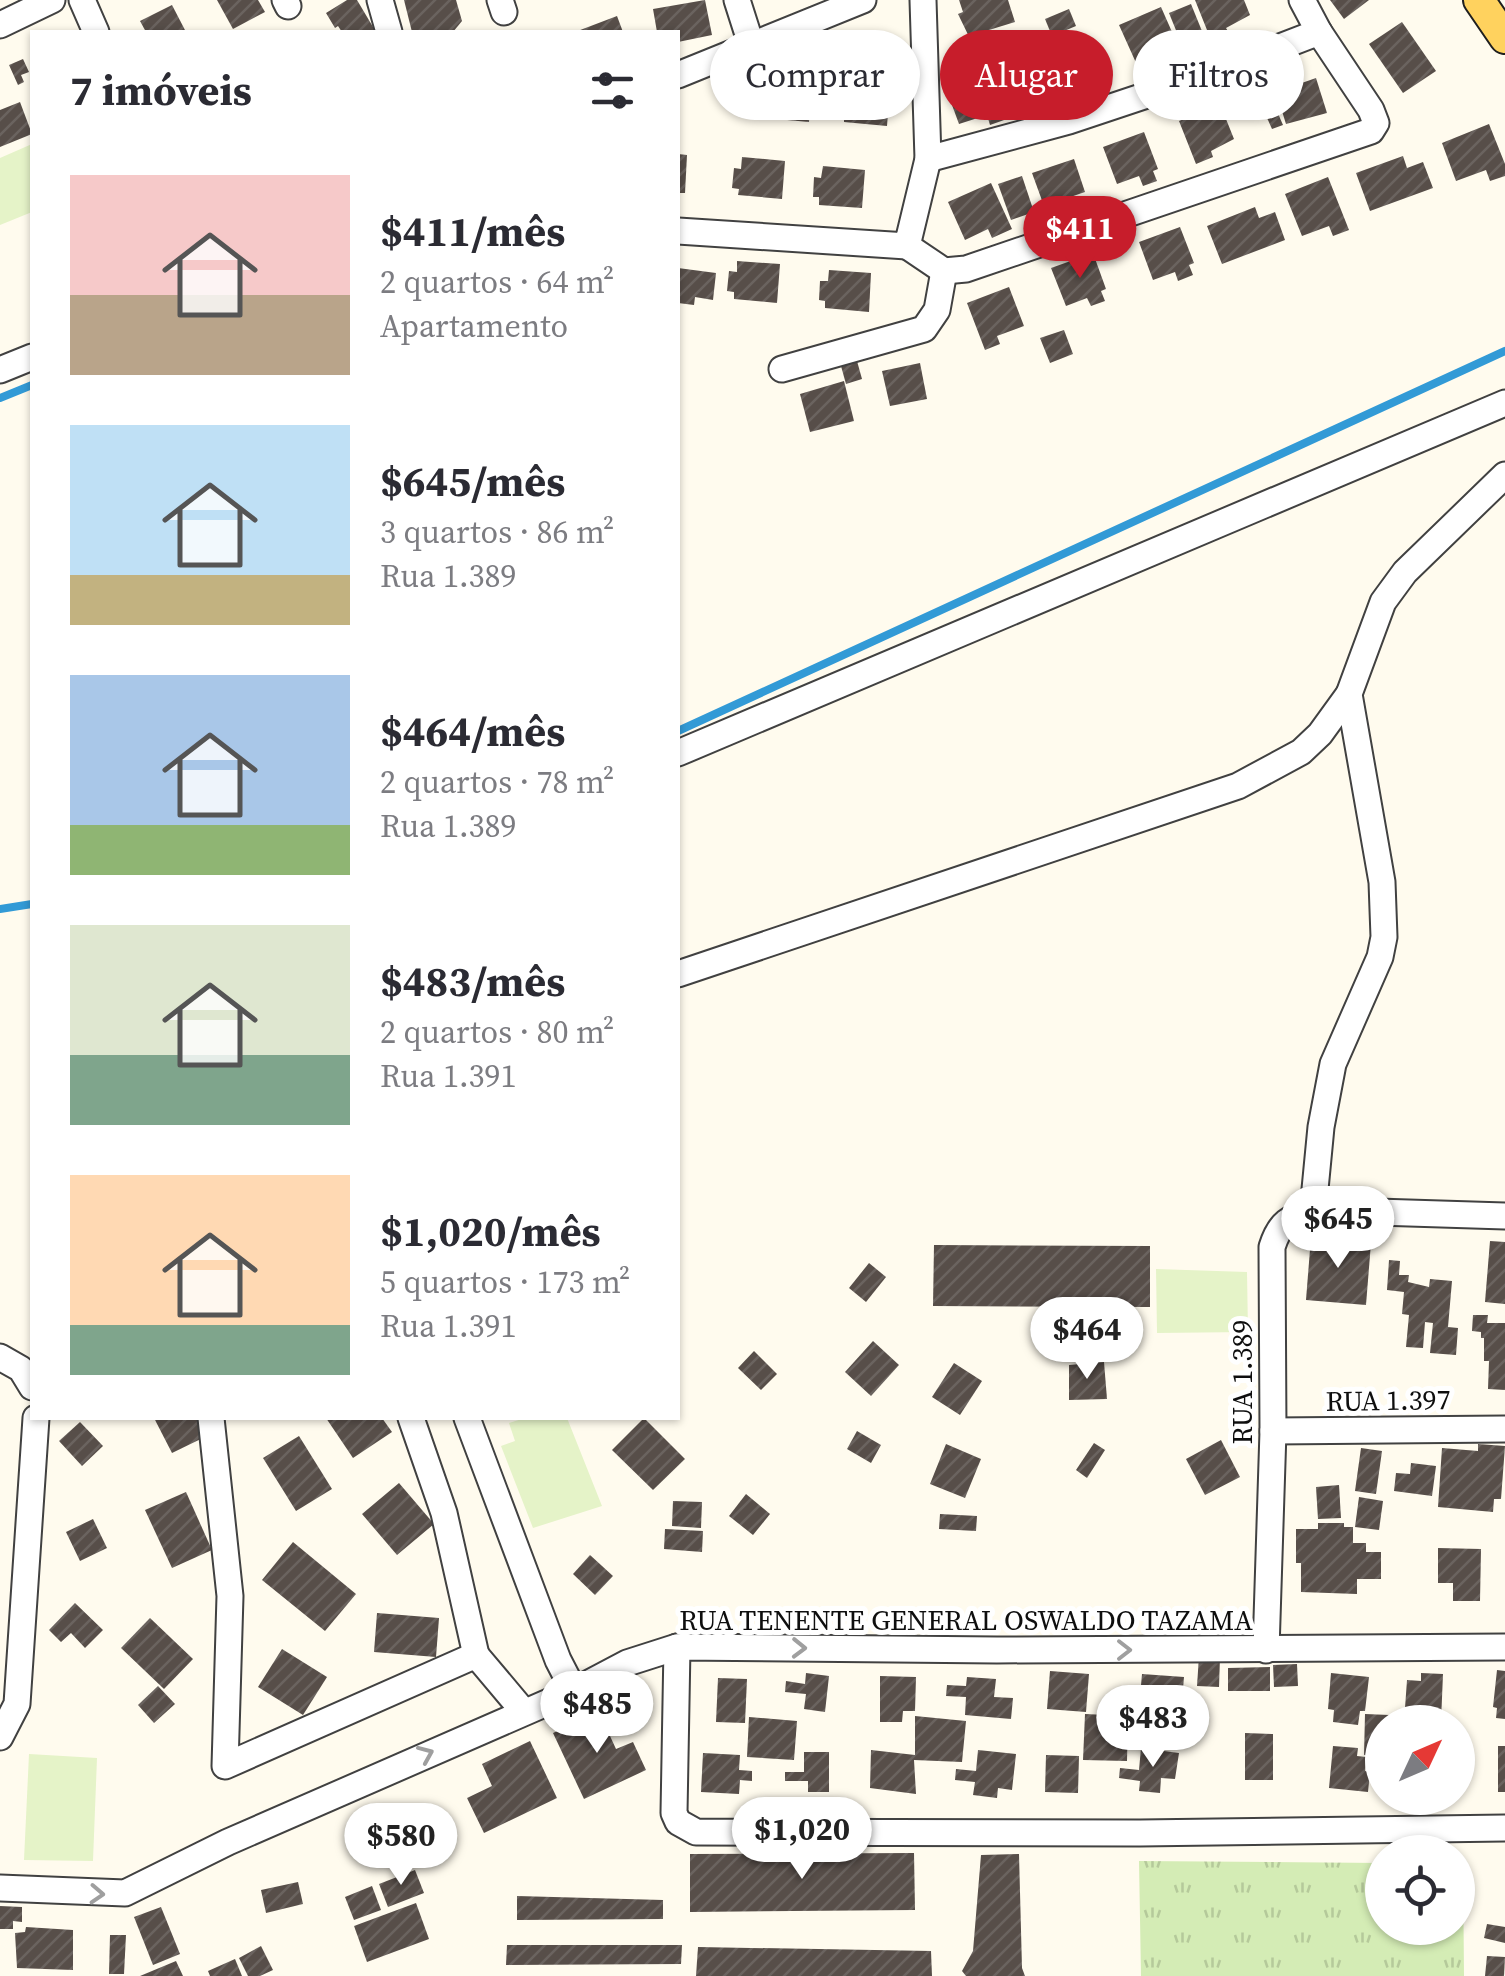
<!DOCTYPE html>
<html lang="pt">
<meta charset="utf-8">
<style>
body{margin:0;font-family:"Source Serif 4",serif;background:#f7f7f7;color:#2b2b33;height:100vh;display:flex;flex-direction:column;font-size:38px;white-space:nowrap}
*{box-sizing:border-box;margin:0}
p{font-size:32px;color:#7c7c81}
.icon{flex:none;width:55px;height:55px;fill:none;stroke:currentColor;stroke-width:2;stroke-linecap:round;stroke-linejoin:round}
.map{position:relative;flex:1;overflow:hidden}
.panel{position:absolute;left:30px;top:30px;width:650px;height:1390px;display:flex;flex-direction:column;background:#fff;border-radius:0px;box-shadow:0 2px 8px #0004}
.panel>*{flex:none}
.banner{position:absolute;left:710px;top:30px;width:645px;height:90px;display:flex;gap:20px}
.needle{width:65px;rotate:46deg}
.fabs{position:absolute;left:1365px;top:1705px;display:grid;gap:20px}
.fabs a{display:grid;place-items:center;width:110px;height:110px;border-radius:50%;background:#fff;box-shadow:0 2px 8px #0004;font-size:50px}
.price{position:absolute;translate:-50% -85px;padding:0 22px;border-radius:35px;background:#fff;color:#222;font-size:32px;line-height:65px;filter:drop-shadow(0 2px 5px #0008)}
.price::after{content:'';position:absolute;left:50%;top:60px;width:30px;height:22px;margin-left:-15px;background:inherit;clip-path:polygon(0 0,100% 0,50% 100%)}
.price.current{background:#c71d2b;color:#fff}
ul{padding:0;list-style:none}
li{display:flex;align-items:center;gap:30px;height:250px;padding:0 40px}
li span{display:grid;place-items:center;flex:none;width:280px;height:200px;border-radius:0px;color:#555}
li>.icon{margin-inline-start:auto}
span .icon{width:120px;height:120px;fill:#fffc;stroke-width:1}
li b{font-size:42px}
h2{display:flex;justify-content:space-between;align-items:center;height:120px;padding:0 40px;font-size:42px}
.tag{padding:0 35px;border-radius:45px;background:#fff;box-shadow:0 2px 8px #0004;font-size:35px;line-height:90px}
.tag.current{background:#c71d2b;color:#fff}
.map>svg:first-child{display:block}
.grass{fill:url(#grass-tufts)}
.pitch{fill:#e5f3c8}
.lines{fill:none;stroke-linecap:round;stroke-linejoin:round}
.stream{stroke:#329ad6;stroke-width:8}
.building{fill:url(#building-hatch)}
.minor-casing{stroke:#414141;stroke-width:29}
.major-casing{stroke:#1f1f1f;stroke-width:34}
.minor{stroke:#fff;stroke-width:25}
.major{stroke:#ffd25e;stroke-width:30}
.oneway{stroke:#9f9f9f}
.labels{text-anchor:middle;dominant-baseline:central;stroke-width:10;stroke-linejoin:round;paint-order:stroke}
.street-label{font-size:28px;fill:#0e0e0e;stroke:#fff}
</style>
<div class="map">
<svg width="1505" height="1976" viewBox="0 0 1505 1976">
<defs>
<pattern id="grass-tufts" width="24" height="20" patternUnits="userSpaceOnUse" patternTransform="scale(2.5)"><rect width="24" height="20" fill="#d4ecb5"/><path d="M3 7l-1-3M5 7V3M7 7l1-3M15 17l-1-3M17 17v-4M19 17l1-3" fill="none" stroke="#b5c99a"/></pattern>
<pattern id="building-hatch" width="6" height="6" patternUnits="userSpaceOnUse" patternTransform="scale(2.5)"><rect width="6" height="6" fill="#574e49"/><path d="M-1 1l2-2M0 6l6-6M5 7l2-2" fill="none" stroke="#6a635f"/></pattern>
</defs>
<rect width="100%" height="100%" fill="#fffbee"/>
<!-- grass -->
<polygon class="grass" points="1139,1861 1382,1863 1382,1928 1458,1928 1458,1863 1463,1863 1464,1976 1141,1976"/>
<!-- pitch -->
<g class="pitch">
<polygon points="32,144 32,212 0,225 0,158"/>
<polygon points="1156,1269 1247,1272 1248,1332 1157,1333"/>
<polygon points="525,1418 567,1418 602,1506 533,1528 501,1446 515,1441 509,1423"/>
<polygon points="29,1754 97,1758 93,1861 24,1860"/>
</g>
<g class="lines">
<!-- stream -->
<g class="stream">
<polyline points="0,398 32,385"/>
<polyline points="678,731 1505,351"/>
<polyline points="0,909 32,904"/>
</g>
</g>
<!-- building -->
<g class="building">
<polygon points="217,0 258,0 265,12 233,29"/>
<polygon points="347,0 357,0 376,32 342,32 338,26 335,28 326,13"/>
<polygon points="404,0 456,0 462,21 453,32 412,32"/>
<polygon points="705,0 712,35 678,42 678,32 657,32 653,9"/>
<polygon points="959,0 1008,0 1015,22 989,30 992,41 974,47 958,14 963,12"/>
<polygon points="1195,0 1244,0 1250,15 1226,28 1229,33 1211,40"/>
<polygon points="1330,0 1369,0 1344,19"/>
<polygon points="1191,4 1206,41 1184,50 1169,13"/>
<polygon points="172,5 186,32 146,32 140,21"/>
<polygon points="1161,7 1176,41 1171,43 1177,58 1161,65 1157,56 1137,65 1119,25"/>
<polygon points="1069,9 1076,26 1052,36 1045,19"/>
<polygon points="617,16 623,32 575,32"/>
<polygon points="1402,22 1436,71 1403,93 1369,44"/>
<polygon points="1070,41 1083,78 1057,87 1061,97 1042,104 1037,89 1025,93 1018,74 1032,69 1027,56"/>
<polygon points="23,59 29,72 21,75 24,82 18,85 9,65"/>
<polygon points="1005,72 1016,103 1003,108 1007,119 990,125 987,115 959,124 952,105 965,100 961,88"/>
<polygon points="1316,78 1327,113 1286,124 1276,92"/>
<polygon points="769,80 812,83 809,122 765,118 765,111 759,110 760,91 768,91"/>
<polygon points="848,83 890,87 887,126 844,122 844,115 838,114 839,94 847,95"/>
<polygon points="1270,95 1283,125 1272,129 1259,100"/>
<polygon points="20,102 32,134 0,147 0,110"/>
<polygon points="1220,104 1234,139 1211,151 1213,157 1196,164 1179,121"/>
<polygon points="1489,124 1505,164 1505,176 1490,181 1486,170 1456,181 1442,143"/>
<polygon points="1144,132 1158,169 1153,171 1157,181 1143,186 1139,176 1117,184 1103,147"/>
<polygon points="678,154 687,155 685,193 678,193"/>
<polygon points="1403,156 1407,168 1423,162 1433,188 1370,211 1356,173"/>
<polygon points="742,157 785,161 782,199 738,195 739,189 732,188 734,168 741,169"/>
<polygon points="1074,159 1085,192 1044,206 1032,173"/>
<polygon points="823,166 865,170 862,208 819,205 819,197 813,197 814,177 821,178"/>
<polygon points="1022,176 1034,212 1011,220 998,184"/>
<polygon points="1328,177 1349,230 1333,236 1329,226 1302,236 1285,194"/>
<polygon points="991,183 1012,229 992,238 988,229 965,240 948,202"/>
<polygon points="1255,207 1259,218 1275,212 1285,240 1222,264 1207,226"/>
<polygon points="1180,227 1194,263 1189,265 1193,275 1178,281 1175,272 1153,280 1139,242"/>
<polygon points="1093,253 1106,289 1101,291 1105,301 1091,306 1087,298 1066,306 1051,268"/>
<polygon points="737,261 780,264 777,303 734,299 734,292 727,291 729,271 737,272"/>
<polygon points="678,268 716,273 713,300 695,297 694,305 678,303"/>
<polygon points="829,270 871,273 869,312 825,308 825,301 819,300 820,281 828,281"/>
<polygon points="1009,287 1024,326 997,336 1000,344 985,350 967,303"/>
<polygon points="1064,330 1073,354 1050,363 1040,338"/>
<polygon points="857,361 862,379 846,384 841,366"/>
<polygon points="920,363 927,399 890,406 882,371"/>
<polygon points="844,381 854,421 810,432 800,394"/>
<polygon points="1311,1237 1371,1243 1366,1305 1306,1300"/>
<polygon points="1490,1241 1505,1242 1505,1304 1485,1302"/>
<polygon points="934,1245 1150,1246 1150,1307 933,1306"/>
<polygon points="1389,1260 1400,1261 1399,1275 1409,1275 1408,1282 1429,1287 1430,1279 1452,1281 1448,1327 1458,1328 1456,1355 1430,1353 1433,1323 1425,1322 1423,1348 1406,1347 1409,1315 1402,1314 1404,1292 1387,1290"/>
<polygon points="869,1263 886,1277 866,1302 849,1288"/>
<polygon points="1473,1315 1488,1315 1487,1323 1505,1323 1505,1390 1488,1389 1489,1361 1484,1361 1484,1338 1481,1338 1481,1332 1472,1331"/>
<polygon points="873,1341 899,1365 871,1396 845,1372"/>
<polygon points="754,1351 777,1374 761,1390 738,1368"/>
<polygon points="1104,1362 1107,1399 1069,1400 1069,1365"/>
<polygon points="954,1363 982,1381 960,1415 932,1397"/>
<polygon points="154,1418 200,1418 209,1435 172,1453"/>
<polygon points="326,1418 382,1418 392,1432 353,1458"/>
<polygon points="644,1418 685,1459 653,1490 612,1450"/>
<polygon points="80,1422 103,1446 82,1466 59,1441"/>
<polygon points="857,1431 881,1445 871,1463 847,1449"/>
<polygon points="299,1436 332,1489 296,1511 263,1458"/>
<polygon points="1221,1440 1240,1477 1205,1495 1186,1459"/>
<polygon points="1094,1443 1105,1450 1087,1478 1076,1470"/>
<polygon points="946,1444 981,1459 965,1498 930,1484"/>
<polygon points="1478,1444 1505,1446 1501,1499 1494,1499 1493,1512 1438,1507 1442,1448 1478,1451"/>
<polygon points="1361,1448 1382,1451 1376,1494 1355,1491"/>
<polygon points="1411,1463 1436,1466 1432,1496 1394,1491 1396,1473 1410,1474"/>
<polygon points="399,1483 434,1524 397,1555 362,1514"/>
<polygon points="1339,1485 1341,1518 1318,1519 1316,1487"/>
<polygon points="186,1492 212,1550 172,1568 145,1510"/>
<polygon points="746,1494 770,1514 753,1535 729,1516"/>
<polygon points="1359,1497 1383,1501 1379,1530 1355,1527"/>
<polygon points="673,1501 702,1502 701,1528 672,1526"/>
<polygon points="940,1514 977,1516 976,1531 939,1529"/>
<polygon points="93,1519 107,1548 80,1561 66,1532"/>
<polygon points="1318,1523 1344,1523 1344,1527 1353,1527 1353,1543 1366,1543 1366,1552 1381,1552 1381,1579 1357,1579 1357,1594 1301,1592 1301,1563 1296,1563 1296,1529 1318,1529"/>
<polygon points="665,1529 703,1531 702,1552 664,1549"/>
<polygon points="293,1542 356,1594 325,1631 262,1580"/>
<polygon points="1438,1548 1481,1549 1480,1601 1453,1601 1453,1583 1438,1583"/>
<polygon points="590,1555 613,1576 595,1595 573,1574"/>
<polygon points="75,1603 103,1630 85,1648 71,1633 61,1642 49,1630"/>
<polygon points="377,1613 439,1618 436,1657 374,1652"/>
<polygon points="150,1618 193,1659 164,1689 121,1648"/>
<polygon points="282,1649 327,1677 303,1715 258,1687"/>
<polygon points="1199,1656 1220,1657 1219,1687 1197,1686"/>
<polygon points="1297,1664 1298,1686 1274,1687 1273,1665"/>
<polygon points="1270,1667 1270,1691 1228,1691 1228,1668"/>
<polygon points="1497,1670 1505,1671 1505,1719 1496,1718 1497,1708 1493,1707"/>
<polygon points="1050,1671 1089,1674 1086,1712 1047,1709"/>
<polygon points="806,1673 829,1676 825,1712 804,1709 806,1694 785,1692 786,1681 805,1684"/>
<polygon points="1331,1673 1369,1677 1365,1711 1360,1711 1358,1725 1333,1722 1334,1710 1328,1709"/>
<polygon points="1421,1673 1443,1674 1441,1722 1420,1721 1420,1708 1405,1708 1407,1680 1421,1681"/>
<polygon points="1142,1674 1184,1677 1180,1725 1154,1723 1155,1710 1139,1708"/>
<polygon points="880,1676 916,1677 915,1711 903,1711 902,1722 880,1722"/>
<polygon points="967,1677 996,1679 994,1697 1013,1698 1011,1719 965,1715 966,1697 946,1696 947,1685 966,1686"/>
<polygon points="718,1678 747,1679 745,1723 716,1722"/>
<polygon points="158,1686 175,1704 154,1723 138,1705"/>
<polygon points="599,1712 616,1749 633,1742 646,1770 584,1799 553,1733"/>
<polygon points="1085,1714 1128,1716 1127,1761 1083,1760"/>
<polygon points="1365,1714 1414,1716 1414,1722 1382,1722 1382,1756 1364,1755"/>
<polygon points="915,1716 966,1721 962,1762 914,1760 916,1794 870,1788 871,1750 915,1755"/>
<polygon points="749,1717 797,1721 794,1760 747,1757"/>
<polygon points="1245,1733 1273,1734 1273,1780 1245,1780"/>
<polygon points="530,1741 557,1798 484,1833 467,1798 492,1786 482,1764"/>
<polygon points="1333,1746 1358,1748 1357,1756 1366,1757 1365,1771 1370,1772 1368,1792 1329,1788"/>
<rect x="1498" y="1746" width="7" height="46"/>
<polygon points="1141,1748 1179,1753 1175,1779 1161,1778 1160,1793 1139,1791 1140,1781 1119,1778 1120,1768 1139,1770"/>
<polygon points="978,1750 1016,1754 1012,1790 998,1788 997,1798 973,1795 975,1782 955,1780 956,1769 976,1771"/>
<polygon points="804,1752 829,1752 829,1792 808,1792 808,1781 785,1781 785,1772 804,1772"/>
<polygon points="703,1753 740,1755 739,1770 752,1771 752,1781 740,1780 739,1794 701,1792"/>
<polygon points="1046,1755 1079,1756 1078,1793 1045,1792"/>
<polygon points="914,1853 915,1910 690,1912 690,1854"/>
<polygon points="1019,1854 1022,1968 1025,1976 966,1976 962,1971 973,1951 981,1855"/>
<polygon points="415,1870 424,1893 388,1907 379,1884"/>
<polygon points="298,1882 303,1904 266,1913 261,1890"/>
<polygon points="372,1886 381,1910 354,1920 345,1897"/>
<polygon points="517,1896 663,1900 663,1919 517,1920"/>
<polygon points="416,1903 429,1939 367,1962 354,1926"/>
<polygon points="0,1906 22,1907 22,1922 13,1921 13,1929 0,1929"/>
<polygon points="161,1907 180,1954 153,1965 134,1917"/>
<polygon points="1487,1924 1505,1927 1505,1943 1484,1938"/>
<polygon points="26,1927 73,1930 73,1970 17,1968 15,1933 25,1932"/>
<polygon points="110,1935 126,1935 124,1974 109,1974"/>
<polygon points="507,1945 682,1945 681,1964 506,1965"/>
<polygon points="261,1946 273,1970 260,1976 248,1976 239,1958"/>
<polygon points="698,1947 931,1951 932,1976 696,1976"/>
<polygon points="1487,1956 1505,1957 1504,1976 1485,1976"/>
<polygon points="235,1959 242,1976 210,1976 208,1971"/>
<polygon points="176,1961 183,1976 140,1976"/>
</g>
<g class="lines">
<!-- minor casing -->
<g class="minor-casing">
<g id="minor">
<polyline points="82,0 96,32"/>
<polyline points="285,0 288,6"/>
<polyline points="380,0 389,32"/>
<polyline points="500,0 504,12"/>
<polyline points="737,0 752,47"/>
<polyline points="0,25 52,0"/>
<polyline points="678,75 863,0"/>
<polyline points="928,159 1069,121 1210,74 1319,32 1302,0"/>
<polyline points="678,231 907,246 928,159 923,0"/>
<polyline points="907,246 944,271 966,269 1371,131 1376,123 1371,110 1319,32"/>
<polyline points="782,369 924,329 937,310 944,271"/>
<polyline points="0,370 32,357"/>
<polyline points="678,753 1505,403"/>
<polyline points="678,974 1238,786 1301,752 1320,734 1349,694"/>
<polyline points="1313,1210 1321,1127 1333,1064 1380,957 1384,937 1382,882 1349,694 1383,602 1405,572 1505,475"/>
<polyline points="0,1357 21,1369 32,1387"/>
<polyline points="211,1418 230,1596 225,1766 476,1655 524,1712"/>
<polyline points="411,1418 444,1513 476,1655"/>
<polyline points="467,1418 558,1660 574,1691"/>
<polyline points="1273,1431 1505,1429"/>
<polyline points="677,1647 674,1813 678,1822 696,1832 1140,1833 1505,1828"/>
<path d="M1266,1650l7,-219 -1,-184c8,-25 17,-29 41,-37l192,6"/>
<polyline points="0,1737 17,1704 36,1418"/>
<polyline points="0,1888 125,1893 228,1842 574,1691 627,1663 677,1647 997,1650 1505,1647"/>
</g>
</g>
<!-- major casing -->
<g class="major-casing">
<polyline id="major" points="1479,0 1505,38"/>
</g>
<!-- minor -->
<use href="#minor" class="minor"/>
<!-- major -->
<use href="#major" class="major"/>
</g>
<!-- one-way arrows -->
<defs><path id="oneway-chevron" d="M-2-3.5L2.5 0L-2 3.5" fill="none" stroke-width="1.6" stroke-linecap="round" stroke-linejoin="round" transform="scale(2.5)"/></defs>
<g class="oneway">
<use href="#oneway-chevron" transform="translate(799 1648) rotate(1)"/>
<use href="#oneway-chevron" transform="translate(1124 1650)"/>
<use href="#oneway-chevron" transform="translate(426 1754) rotate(-23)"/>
<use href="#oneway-chevron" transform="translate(97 1894) rotate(3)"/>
</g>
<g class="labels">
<!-- street labels -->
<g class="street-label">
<text transform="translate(1242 1382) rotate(-90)">RUA 1.389</text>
<text transform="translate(1388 1400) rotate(-1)">RUA 1.397</text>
<text x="966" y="1620">RUA TENENTE GENERAL OSWALDO TAZAMA</text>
</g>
</g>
</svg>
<div class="fabs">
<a><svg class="needle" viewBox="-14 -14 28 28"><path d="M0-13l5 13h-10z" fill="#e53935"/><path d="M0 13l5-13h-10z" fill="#7c7c81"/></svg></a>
<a><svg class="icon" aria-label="locate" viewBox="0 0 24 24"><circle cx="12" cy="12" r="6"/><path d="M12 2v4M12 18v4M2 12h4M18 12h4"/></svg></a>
</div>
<b class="price current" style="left:1080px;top:281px">$411</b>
<b class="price" style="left:1338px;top:1271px">$645</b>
<b class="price" style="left:1087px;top:1382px">$464</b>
<b class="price" style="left:597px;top:1756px">$485</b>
<b class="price" style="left:1153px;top:1770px">$483</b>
<b class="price" style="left:802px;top:1882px">$1,020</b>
<b class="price" style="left:401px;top:1888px">$580</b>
<div class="banner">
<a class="tag">Comprar</a>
<a class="tag current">Alugar</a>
<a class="tag">Filtros</a>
</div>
<section class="panel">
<h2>7 imóveis<svg class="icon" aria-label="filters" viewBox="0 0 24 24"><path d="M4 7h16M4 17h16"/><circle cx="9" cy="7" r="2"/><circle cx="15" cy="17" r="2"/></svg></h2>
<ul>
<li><span style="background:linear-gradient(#f6c9c9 60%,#b9a48a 0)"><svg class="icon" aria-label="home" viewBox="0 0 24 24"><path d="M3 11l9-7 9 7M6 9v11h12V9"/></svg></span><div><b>$411/mês</b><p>2 quartos · 64 m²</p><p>Apartamento</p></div></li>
<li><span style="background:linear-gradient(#bfe0f5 75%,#c2b280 0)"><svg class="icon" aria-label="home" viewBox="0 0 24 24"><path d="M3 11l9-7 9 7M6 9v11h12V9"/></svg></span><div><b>$645/mês</b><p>3 quartos · 86 m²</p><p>Rua 1.389</p></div></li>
<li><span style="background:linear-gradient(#a9c7e8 75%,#8fb573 0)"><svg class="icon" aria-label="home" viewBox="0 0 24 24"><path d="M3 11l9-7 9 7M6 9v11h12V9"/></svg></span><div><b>$464/mês</b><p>2 quartos · 78 m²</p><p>Rua 1.389</p></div></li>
<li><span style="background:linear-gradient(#dfe7d0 65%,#7fa58c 0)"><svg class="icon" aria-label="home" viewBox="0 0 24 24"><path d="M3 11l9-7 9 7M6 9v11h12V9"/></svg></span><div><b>$483/mês</b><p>2 quartos · 80 m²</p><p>Rua 1.391</p></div></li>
<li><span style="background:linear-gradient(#ffd9b3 75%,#7fa58c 0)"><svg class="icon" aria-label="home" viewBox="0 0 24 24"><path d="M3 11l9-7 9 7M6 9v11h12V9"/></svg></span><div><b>$1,020/mês</b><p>5 quartos · 173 m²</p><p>Rua 1.391</p></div></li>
</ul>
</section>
</div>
